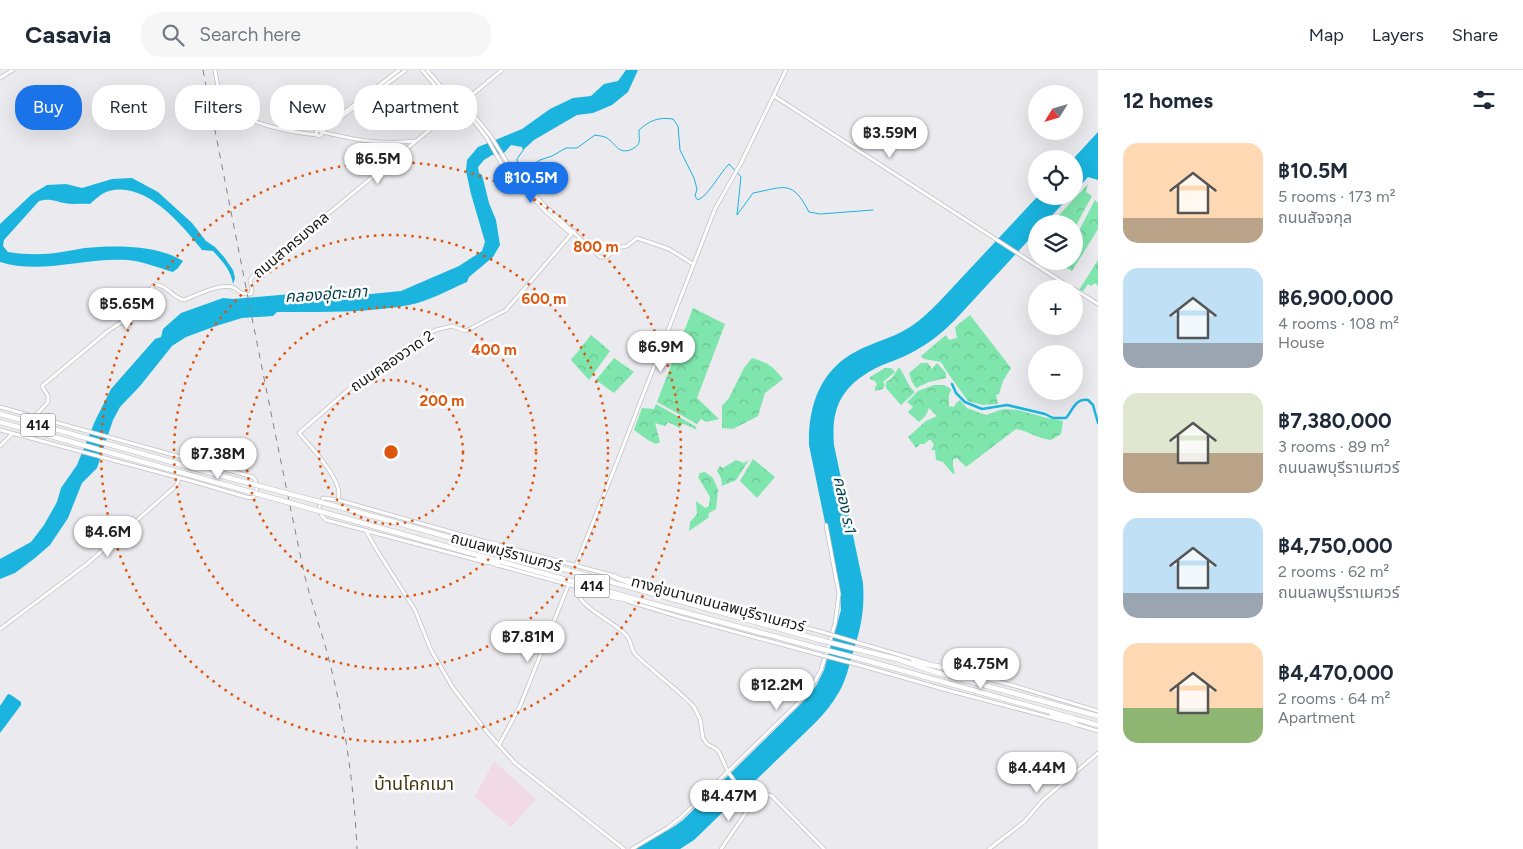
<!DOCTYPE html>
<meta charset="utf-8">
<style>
body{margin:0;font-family:Figtree,"Noto Sans Thai",sans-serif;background:#f6f6f7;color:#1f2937;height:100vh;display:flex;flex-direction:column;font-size:19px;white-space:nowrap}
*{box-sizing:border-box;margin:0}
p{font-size:16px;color:#747a83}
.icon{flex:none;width:28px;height:28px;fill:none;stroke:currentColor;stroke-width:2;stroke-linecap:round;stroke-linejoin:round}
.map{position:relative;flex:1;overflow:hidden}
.panel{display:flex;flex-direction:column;background:#fff;width:425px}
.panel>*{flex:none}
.top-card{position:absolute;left:15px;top:15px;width:475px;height:45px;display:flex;gap:10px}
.needle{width:32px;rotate:233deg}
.fabs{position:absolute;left:1028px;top:15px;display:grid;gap:10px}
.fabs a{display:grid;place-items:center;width:55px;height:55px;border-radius:50%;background:#fff;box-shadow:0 5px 20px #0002;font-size:25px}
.price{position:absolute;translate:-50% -42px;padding:0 11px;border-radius:18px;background:#fff;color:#222;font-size:16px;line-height:32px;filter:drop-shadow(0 1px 2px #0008)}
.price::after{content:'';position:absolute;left:50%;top:30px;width:15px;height:11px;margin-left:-8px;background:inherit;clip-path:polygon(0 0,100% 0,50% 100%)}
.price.selected{background:#1a73e8;color:#fff}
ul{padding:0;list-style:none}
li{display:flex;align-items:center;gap:15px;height:125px;padding:0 25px}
li span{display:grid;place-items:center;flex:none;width:140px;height:100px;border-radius:15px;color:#555}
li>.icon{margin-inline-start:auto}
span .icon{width:60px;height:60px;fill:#fffc;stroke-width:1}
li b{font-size:21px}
h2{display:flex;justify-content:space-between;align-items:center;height:60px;padding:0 25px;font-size:21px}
.pill{padding:0 18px;border-radius:20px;background:#fff;box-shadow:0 5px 20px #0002;font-size:18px;line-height:45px}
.pill.selected{background:#1a73e8;color:#fff}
header{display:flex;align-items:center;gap:30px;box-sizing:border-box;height:70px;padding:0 25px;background:#fff;border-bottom:1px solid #e0e1e3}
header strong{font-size:24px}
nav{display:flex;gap:28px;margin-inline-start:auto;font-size:18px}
.search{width:350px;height:45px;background:#f6f6f7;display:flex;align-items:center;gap:12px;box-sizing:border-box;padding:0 18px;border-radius:20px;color:#747a83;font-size:19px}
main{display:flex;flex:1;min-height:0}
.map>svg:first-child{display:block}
.education{fill:#f1d9e5}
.forest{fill:url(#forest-crowns)}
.water{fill:#1ab4de}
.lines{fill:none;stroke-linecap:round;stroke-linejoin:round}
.stream{stroke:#1ab4de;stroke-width:1}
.canal{stroke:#1ab4de;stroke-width:2.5}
.secondary-casing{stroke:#c1c1c6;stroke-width:4.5}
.primary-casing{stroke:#c1c1c6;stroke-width:5.5}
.secondary{stroke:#fff;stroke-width:3}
.primary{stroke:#fff;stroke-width:4.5}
.rail{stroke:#858589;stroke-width:1;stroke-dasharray:6 6;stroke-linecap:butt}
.secondary-bridge-casing{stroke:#c1c1c6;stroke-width:4.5;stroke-linecap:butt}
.primary-bridge-casing{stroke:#c1c1c6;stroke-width:5.5;stroke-linecap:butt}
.secondary-bridge{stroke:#fff;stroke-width:3}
.primary-bridge{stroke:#fff;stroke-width:4.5}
.ring{fill:none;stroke:#de560d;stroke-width:2.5;stroke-dasharray:2.5 5}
.labels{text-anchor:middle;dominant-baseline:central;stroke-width:5;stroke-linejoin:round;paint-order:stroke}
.shield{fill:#fff;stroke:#5d5d5f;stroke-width:1}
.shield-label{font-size:14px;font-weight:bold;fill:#18181a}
.street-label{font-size:15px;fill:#18181a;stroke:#fff}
.water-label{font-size:16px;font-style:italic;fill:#003d4e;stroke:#fff}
.quarter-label{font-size:18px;fill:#41390f;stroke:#fff}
.centre{fill:#de560d;stroke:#fff;stroke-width:2.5}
.ring-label{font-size:15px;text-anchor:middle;font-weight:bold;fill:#de560d;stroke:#fff;stroke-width:5;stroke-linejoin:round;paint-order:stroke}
</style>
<header>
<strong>Casavia</strong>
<div class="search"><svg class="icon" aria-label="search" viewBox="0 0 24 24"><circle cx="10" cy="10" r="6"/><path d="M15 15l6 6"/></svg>Search here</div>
<nav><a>Map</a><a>Layers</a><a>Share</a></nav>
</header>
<main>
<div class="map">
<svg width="1098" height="779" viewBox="0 0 1098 779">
<defs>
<pattern id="forest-crowns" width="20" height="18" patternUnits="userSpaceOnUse" patternTransform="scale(1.25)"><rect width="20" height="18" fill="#7ee5ac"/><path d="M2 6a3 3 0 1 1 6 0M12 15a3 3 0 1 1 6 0" fill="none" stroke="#6cc493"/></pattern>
</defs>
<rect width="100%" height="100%" fill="#eaeaef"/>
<!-- education -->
<polygon class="education" points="494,691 536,729 511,757 475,727"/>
<!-- forest -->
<g class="forest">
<polygon points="1088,114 1086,122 1092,126 1074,159 1074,154 1055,154 1059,145"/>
<polygon points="1095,130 1098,133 1098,159 1072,201 1066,198 1067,195 1062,191 1074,191 1074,181 1077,176 1074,174 1074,170"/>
<polygon points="1098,190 1098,216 1095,213 1091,216 1088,214 1083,221 1079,220"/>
<polygon points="693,238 725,254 697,328 719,349 706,352 701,349 697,354 657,332"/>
<path d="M970,245l41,53 -8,13 -4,13 -3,1 2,9 -16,1 -14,-4c-9,-13 -19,-25 -27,-39l-17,-3 -3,-3 25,-21 3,5 8,-2 -2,-11z"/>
<polygon points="591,265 610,281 589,310 571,290"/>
<polygon points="614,288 634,302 614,323 596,310"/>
<path d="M752,288c16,5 20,7 31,21l-18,14 -7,23 -25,13 -11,-1v-22l7,-8 15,-30z"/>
<polygon points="921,293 928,293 932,299 937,293 946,303 946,308 929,312 916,318 912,312 909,303"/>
<path d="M899,297c6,8 9,20 16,25l-14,13 -15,-17v-6l6,-4z"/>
<polygon points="885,298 891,298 895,302 883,312 885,315 883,319 875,321 875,317 877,315 875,311 870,309 870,307"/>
<path d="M934,315h10l7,4 -2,6v11l5,1 2,-4 4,-3 7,8 19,7 17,-6 15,1 29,8 16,3 -2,13 -10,6c-13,-1 -22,-9 -35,-11l-50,38 -9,-9 -4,1v7l2,8 -3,-1 -9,-11 -7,-2 -1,-10h-4l3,-5 -3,-5h-2l-5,4h-4l-4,4 -8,-11 18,-16 11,-5 -8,-8 -3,7 -7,7 -11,-10 5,-5 -6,-5 11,-11z"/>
<polygon points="656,334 695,356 697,360 684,354 681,355 680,358 668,352 665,356 655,353 660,372 656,374 648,370 634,360 642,338 654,339"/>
<polygon points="753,389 775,407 757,428 740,411"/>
<polygon points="736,390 744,393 749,390 736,410 722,416 721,408 717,401 720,396 723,398"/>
<polygon points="705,402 713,408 718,420 716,439 709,443 708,448 689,461 690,452 697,444 696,431 705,438 709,436 710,427 698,407 700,403"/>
</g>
<!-- water -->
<g class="water">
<path d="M626,0h12l-10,22 -16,13 -19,8 -16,2 -43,25 -11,10 -1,-3 -11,-2 -7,8 -12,2 -8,5 -6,7 1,6 3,2 7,28 7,17 4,25 -7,12 -24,20 -2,5c-19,8 -37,19 -58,23 -43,8 -88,7 -132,7l-4,4 -31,2 -26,8 -30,11 -14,9 -32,40 -20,21 -7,13 -16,48 -15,15 -14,35 -18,27 -15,13 -20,15 -15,6v-20l31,-17 13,-17 13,-23 4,-14 16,-23 18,-44 16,-32 44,-50 6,-2 2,-8 18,-16 42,-15 10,1 58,-5 48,-2 32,2 30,-3 58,-25 23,-15 3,-9 -14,-48 -5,-23 1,-11 11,-13 44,-18 28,-20 23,-11 18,-2 13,-12 14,-3z"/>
<polygon points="1098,62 1098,110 1088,107 1074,123 1073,89"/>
<path d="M132,108l26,14 34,31 14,18 9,6 9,10 9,13 2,8 -2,6c-2,-14 -11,-23 -20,-33l-11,-1c-20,-25 -56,-69 -93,-59 -8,2 -13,8 -19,13 -8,-1 -17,1 -26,-1 -10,-2 -14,-5 -25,-2l-35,39 -1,6 5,6c18,3 36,3 54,0 8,-1 15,-3 23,-4 29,-3 73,-3 98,13l-5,7 -5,4c-14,-4 -31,-11 -45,-12 -43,-3 -87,15 -128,2v-38l32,-30 15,-9 19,-1 16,4 30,-9z"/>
<path d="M1038,126h32l-26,28h-8v8l-81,88c-14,14 -28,25 -46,34 -11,6 -24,9 -35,15 -33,18 -43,39 -40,76l29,138c2,30 -3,48 -12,76 -3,11 -6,23 -12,33 -7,12 -15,22 -24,31l-121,117 -14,9h-44l39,-23 8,-6 122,-120 11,-14 8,-16 17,-60 -1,-15 -31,-150c-1,-39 11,-75 48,-94 17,-9 36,-13 53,-24 11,-7 20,-16 29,-25z"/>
<polygon points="8,624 11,625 21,632 21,635 0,663 0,636"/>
</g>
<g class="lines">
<!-- stream -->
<path class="stream" d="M524,79l-7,10 1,7 2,4 6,-1 14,-9 12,-4 14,-8h11l18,-13c4,1 9,1 12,3 9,6 11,16 23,12 12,-5 9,-9 9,-20 11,-10 20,-13 34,-11l5,7 2,24 14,28 3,11 -2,7 3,4c11,-5 21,-26 31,-36l12,13 -4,38 16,-22c32,-6 39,-14 56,19l11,2 53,-4"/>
<!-- canal -->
<path class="canal" d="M952,314l4,9 9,9 17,7 25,-4 38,9 8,4h13c7,-8 9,-20 22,-18l5,5 5,18"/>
<!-- secondary casing -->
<g class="secondary-casing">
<g id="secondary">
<path d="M215,0c2,11 3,24 10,33 14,20 70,30 93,32"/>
<polyline points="422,0 455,39 458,40 462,38 466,41 487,68 501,93 510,103 545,141 569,162 573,162"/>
<polyline points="427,0 457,35 466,36 490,65 510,97 544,135 600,187 607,187 616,178 627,176 637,168 669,179 693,194"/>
<polyline points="0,8 13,0"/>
<polyline points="774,26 1073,219"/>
<polyline points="321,60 399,0"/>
<circle cx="319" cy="63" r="3"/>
<polyline points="322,61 406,0"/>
<path d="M322,62c35,8 56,13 93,9"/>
<polyline points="1074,219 1098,234"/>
<path d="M0,337l253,70c5,6 5,15 0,21l-7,-1 -51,-15 -195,-52"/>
<path d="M34,347l14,-15v-6l-6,-10 66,-55 20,-13 26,-33c11,-2 19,13 30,15 13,-5 34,-16 48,-13 9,3 6,8 19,7l1,-4 -2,-10 5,-6 247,-204"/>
<polyline points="0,376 12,364"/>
<path d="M338,429c7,-17 -28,-53 -39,-66l55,-48 68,-48 14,-7 16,-4 14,5 40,-21 68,-79"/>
<polyline points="366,461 378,482 415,540 431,580 453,618 488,663 515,693 624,779"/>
<path d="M487,472l-149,-42 -15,-2c-6,9 -5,15 3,22l162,43"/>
<polyline points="495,474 615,506"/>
<polyline points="497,495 614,527"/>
<polyline points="576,495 619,387 715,139 741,93 786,0"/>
<polyline points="626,509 822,562"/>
<path d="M576,518c2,20 38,33 50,47 6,6 4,14 10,20 19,19 41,33 58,52l6,12 3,19 4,6 9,5 3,3 9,20 24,32"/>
<polyline points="627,531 680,547 817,584"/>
<polyline points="0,559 87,494 177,415 179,408"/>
<polyline points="866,575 927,593"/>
<polyline points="859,595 943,619 1064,651"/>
<polyline points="948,598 1015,616 1098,641"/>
<polyline points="1075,654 1098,661"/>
<polyline points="499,675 520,636 568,516"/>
<polyline points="632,779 667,758 680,748 793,638 809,622 821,600 835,554 839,524 826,455"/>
<polyline points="721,779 752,734 766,724 772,726 824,779"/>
<polyline points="989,779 1024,752 1043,730 1098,683"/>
</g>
</g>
<!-- primary casing -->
<g class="primary-casing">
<g id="primary">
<polyline points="0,344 222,406"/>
<polyline points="0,352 222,414"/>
<polyline points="369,445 820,570"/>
<polyline points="366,454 657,535 818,578"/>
<polyline points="475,472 496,474"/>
<polyline points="478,487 498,495"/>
<polyline points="613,506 635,515"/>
<polyline points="612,527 631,530"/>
<polyline points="864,581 897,589 935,602 1098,646"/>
<polyline points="861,589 1098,655"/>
<polyline points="913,592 948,598"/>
<polyline points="1052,645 1076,654"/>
</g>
</g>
<!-- secondary -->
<use href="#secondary" class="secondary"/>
<!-- primary -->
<use href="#primary" class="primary"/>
<!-- rail -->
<path class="rail" d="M203,0c33,166 65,332 100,498 6,28 16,56 24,84 17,64 27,131 30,197"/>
<!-- secondary-bridge casing -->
<g class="secondary-bridge-casing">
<g id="secondary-bridge">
<polyline points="822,562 866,575"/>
<polyline points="817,584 859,595"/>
</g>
</g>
<!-- primary-bridge casing -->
<g class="primary-bridge-casing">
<g id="primary-bridge">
<polyline points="222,406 369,445"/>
<polyline points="222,414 366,454"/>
<polyline points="820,570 864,581"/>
<polyline points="818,578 861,589"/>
</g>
</g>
<!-- secondary-bridge -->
<use href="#secondary-bridge" class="secondary-bridge"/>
<!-- primary-bridge -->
<use href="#primary-bridge" class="primary-bridge"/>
</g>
<!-- distance rings -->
<g class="ring">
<circle cx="391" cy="382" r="72"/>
<circle cx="391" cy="382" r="145"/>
<circle cx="391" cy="382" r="217"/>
<circle cx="391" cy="382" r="290"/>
</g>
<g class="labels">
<!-- shield labels -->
<g class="shield">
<rect x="20.5" y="343.5" width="35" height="23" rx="4"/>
<rect x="574.5" y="504.5" width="35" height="23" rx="4"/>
</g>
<g class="shield-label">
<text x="38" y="355">414</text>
<text x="592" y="516">414</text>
</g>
<!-- street labels -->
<g class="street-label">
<text transform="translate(291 175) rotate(-40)">ถนนสาครมงคล</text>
<text transform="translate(392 291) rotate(-34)">ถนนคลองวาด 2</text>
<text transform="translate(506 482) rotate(15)">ถนนลพบุรีราเมศวร์</text>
<text transform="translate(718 534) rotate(15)">ทางคู่ขนานถนนลพบุรีราเมศวร์</text>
</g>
<!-- water labels -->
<g class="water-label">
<text transform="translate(326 224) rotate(-4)">คลองอุ่ตะเภา</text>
<text transform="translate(845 435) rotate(78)">คลอง ร.1</text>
</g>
<!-- quarter labels -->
<g class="quarter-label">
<text x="414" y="714">บ้านโคกเมา</text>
</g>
</g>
<circle cx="391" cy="382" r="8" class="centre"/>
<g class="ring-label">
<text x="596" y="182">800 m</text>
<text x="544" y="234">600 m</text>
<text x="494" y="285">400 m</text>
<text x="442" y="336">200 m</text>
</g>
</svg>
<div class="fabs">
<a><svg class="needle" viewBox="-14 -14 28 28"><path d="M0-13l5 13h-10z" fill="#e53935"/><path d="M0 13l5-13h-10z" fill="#747a83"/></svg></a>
<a><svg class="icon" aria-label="locate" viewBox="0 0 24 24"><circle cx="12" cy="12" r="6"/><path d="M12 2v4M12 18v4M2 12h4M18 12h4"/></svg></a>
<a><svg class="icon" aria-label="layers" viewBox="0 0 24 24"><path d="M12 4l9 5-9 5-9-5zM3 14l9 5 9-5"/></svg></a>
<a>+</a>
<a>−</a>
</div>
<b class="price" style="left:890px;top:89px">฿3.59M</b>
<b class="price" style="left:378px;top:115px">฿6.5M</b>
<b class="price selected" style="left:531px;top:134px">฿10.5M</b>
<b class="price" style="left:127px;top:260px">฿5.65M</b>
<b class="price" style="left:661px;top:303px">฿6.9M</b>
<b class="price" style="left:218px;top:410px">฿7.38M</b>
<b class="price" style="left:108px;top:488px">฿4.6M</b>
<b class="price" style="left:528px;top:593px">฿7.81M</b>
<b class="price" style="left:981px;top:620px">฿4.75M</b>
<b class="price" style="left:777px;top:641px">฿12.2M</b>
<b class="price" style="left:1037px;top:724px">฿4.44M</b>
<b class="price" style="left:729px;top:752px">฿4.47M</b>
<div class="top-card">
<a class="pill selected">Buy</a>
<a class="pill">Rent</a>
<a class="pill">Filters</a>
<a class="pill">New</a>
<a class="pill">Apartment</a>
</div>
</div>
<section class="panel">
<h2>12 homes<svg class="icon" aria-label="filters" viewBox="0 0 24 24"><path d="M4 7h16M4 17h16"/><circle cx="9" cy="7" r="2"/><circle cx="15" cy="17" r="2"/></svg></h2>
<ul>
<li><span style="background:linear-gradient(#ffd9b3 75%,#b9a48a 0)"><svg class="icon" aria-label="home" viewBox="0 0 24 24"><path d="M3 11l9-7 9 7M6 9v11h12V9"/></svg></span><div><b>฿10.5M</b><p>5 rooms · 173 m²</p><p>ถนนสัจจกุล</p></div></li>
<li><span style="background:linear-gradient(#bfe0f5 75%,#9aa5b1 0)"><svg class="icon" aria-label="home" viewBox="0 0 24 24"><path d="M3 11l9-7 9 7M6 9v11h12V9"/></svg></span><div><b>฿6,900,000</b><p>4 rooms · 108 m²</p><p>House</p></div></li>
<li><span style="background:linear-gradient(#dfe7d0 60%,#b9a48a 0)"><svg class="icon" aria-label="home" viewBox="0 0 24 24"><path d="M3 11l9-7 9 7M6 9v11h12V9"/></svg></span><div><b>฿7,380,000</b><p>3 rooms · 89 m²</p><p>ถนนลพบุรีราเมศวร์</p></div></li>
<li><span style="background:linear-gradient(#bfe0f5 75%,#9aa5b1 0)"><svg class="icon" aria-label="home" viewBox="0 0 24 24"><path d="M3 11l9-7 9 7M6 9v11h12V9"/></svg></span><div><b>฿4,750,000</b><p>2 rooms · 62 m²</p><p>ถนนลพบุรีราเมศวร์</p></div></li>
<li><span style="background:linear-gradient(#ffd9b3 65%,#8fb573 0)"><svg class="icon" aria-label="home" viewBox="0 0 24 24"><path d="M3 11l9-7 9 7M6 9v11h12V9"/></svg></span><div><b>฿4,470,000</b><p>2 rooms · 64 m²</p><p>Apartment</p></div></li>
</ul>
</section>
</main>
